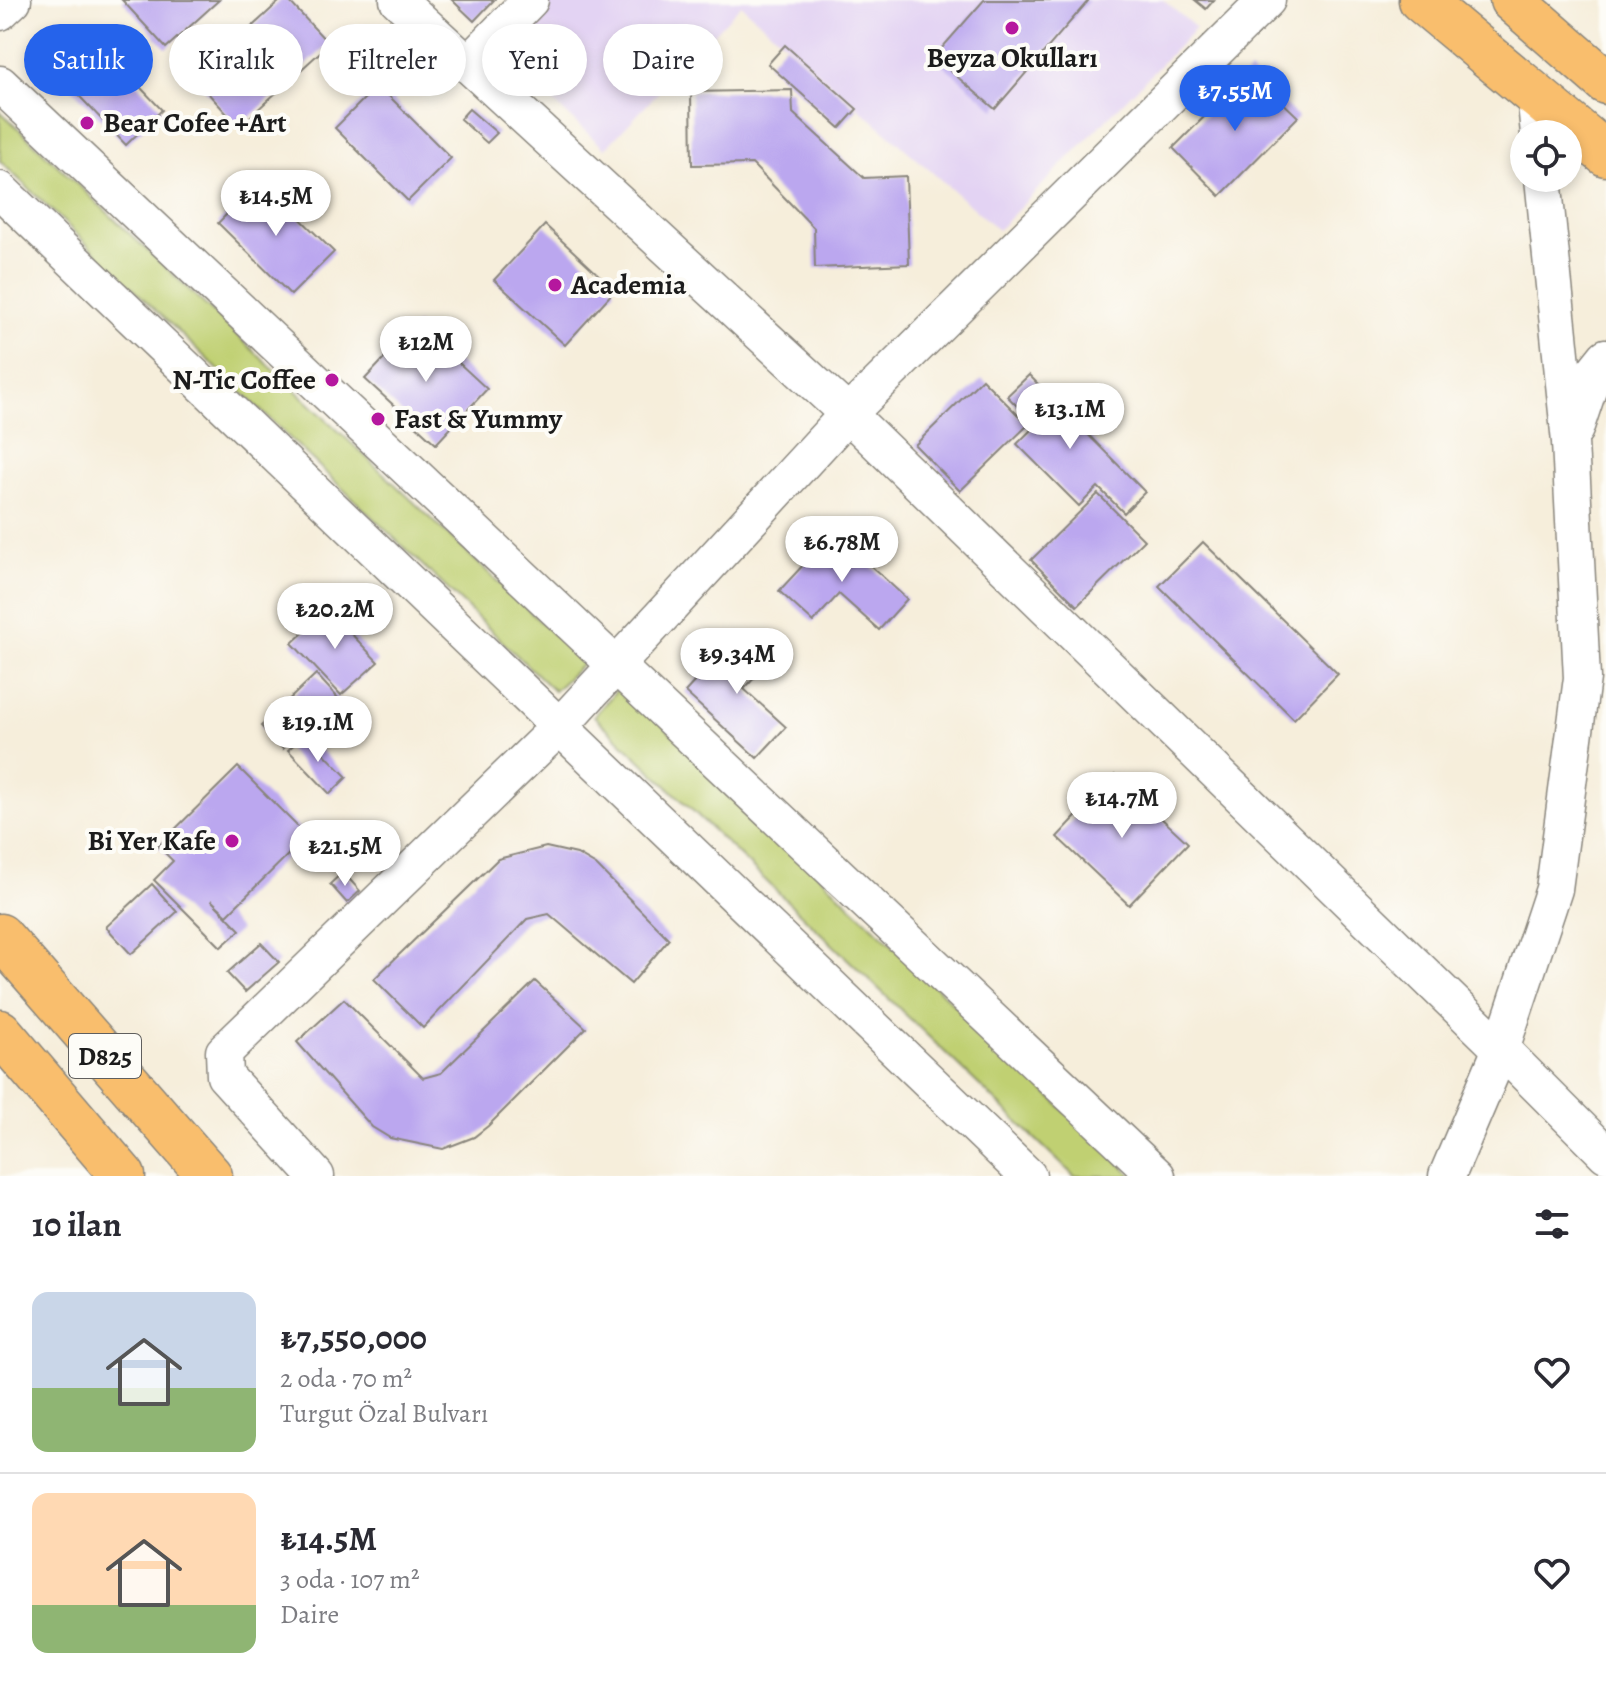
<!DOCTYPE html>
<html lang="tr">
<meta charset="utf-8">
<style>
body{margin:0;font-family:Alegreya,serif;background:#f2f2f3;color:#2b2b33;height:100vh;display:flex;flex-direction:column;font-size:30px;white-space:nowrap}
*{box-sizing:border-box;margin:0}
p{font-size:26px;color:#7c7c81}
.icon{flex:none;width:44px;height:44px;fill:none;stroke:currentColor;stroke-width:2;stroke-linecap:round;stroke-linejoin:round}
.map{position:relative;height:1176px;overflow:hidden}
.panel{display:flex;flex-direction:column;background:#fff;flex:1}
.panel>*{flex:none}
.guide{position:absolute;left:24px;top:24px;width:800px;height:72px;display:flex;gap:16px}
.controls{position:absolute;left:1510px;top:120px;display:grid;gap:16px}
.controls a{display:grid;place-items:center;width:72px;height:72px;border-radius:50%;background:#fff;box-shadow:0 4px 12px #0003;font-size:40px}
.price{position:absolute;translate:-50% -68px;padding:0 18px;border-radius:28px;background:#fff;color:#222;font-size:26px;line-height:52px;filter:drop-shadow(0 2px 4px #0008)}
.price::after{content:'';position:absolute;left:50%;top:48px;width:24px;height:18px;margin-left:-12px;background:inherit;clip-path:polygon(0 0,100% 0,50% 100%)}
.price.current{background:#2563eb;color:#fff}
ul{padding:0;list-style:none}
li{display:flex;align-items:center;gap:24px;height:200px;padding:0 32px}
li+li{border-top:2px solid #e1e1e2}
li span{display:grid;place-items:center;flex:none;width:224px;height:160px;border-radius:16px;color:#555}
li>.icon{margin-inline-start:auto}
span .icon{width:96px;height:96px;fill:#fffc;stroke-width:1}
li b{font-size:34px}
h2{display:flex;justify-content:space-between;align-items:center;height:96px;padding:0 32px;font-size:34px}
.chip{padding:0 28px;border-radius:36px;background:#fff;box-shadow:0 4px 12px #0003;font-size:28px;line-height:72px}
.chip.current{background:#2563eb;color:#fff}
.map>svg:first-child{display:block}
.built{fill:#e3d3f3}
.green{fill:#c0d072;stroke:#6e7647;stroke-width:2}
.building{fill:#bba7ef}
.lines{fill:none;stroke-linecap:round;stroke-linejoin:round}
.minor-casing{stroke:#89857c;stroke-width:39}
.major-casing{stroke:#89857c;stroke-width:47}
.highway-casing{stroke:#89857c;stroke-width:47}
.minor{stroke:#fff;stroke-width:36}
.major{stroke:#f9be6d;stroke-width:44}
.highway{stroke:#f9be6d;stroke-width:44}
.poi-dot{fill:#b5179e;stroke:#fdfcf7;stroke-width:3}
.labels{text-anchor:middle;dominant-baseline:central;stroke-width:8;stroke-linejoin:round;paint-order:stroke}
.shield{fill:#fdfcf7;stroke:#605f5e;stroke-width:2}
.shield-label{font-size:26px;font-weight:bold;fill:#1c1c1c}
.poi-label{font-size:28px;font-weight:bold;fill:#1c1c1c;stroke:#fdfcf7;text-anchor:start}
</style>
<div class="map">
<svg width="1606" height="1176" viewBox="0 0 1606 1176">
<rect width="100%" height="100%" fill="#fdfcf7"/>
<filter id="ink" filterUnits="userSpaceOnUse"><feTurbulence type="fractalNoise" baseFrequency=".0125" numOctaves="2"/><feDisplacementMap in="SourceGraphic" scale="16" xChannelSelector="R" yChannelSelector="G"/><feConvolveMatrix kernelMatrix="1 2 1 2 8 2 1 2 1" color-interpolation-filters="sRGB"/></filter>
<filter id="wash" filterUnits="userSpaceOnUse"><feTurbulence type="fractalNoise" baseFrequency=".006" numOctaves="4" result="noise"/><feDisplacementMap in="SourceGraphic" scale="32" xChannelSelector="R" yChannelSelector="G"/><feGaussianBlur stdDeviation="1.8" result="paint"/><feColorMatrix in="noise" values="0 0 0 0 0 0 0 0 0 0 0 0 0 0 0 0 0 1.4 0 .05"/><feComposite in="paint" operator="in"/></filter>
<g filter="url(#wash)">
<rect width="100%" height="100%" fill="#f6eedb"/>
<!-- built -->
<polygon class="built" points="551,0 1163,0 1196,28 998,230 741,5 605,149 499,53"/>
<!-- green -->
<g class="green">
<polygon points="0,111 584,663 554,691 0,161"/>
<polygon points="621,685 1133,1176 1074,1176 594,716"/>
</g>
<g id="blocks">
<!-- building -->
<g class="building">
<polygon points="122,0 219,0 166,48"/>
<polygon points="281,0 288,0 329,44 239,127 195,79"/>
<polygon points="452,0 494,0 474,21"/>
<polygon points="984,0 1089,0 995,109 934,57"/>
<polygon points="1195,0 1214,0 1206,9"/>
<polygon points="81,25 162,110 126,145 45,60"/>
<polygon points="785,45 857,109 840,128 768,64"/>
<polygon points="1250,71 1298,117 1220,196 1173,148"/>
<polygon points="378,85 451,158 408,201 335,128"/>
<polygon points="792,90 793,113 864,178 906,176 909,264 815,268 814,228 752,164 692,165 691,92"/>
<polygon points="469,109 497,133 487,143 460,119"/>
<polygon points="261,180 334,252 291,295 218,223"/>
<polygon points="545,225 615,290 565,345 494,280"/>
<polygon points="417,324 487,389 436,444 365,379"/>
<polygon points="1029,375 1145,492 1124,513 1098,487 1079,506 1017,444 1036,425 1007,396"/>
<polygon points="982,379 1028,425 960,491 915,445"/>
<polygon points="1098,494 1144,540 1077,606 1031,560"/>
<polygon points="834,532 907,599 879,630 839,594 813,622 779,591"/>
<polygon points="1203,542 1338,674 1294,719 1159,586"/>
<polygon points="333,605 348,622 344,626 378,662 341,695 292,643"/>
<polygon points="740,632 771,660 744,689 786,727 757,758 685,692"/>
<polygon points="316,674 338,698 283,749 261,726"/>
<polygon points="305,734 347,777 330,794 288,750"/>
<polygon points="238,767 307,836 227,915 211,900 240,930 221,947 154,880 173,861 158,846"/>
<polygon points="1115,775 1188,843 1129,905 1057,837"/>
<polygon points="546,847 577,854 596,865 669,939 631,984 549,914 527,919 423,1028 374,979 498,859"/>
<polygon points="343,872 360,891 347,903 330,884"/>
<polygon points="152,884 177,912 131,954 106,927"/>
<polygon points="261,943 279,962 245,992 227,973"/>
<polygon points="535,981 586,1028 488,1126 474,1137 443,1149 390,1138 372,1127 297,1042 344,999 423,1078 441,1073"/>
</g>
</g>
</g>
<g filter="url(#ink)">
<use href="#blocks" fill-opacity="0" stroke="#89857c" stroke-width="2"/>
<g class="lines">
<!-- minor casing -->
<g class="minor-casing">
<g id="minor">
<polyline points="398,0 848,414 1267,0"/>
<polyline points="0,12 13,0"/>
<polyline points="468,64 530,0"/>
<polyline points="0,84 1157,1176"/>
<polyline points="1535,93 1539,134"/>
<polyline points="0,190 1028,1176"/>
<polyline points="1575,429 1594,372 1606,357"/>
<polyline points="316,1176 225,1076 224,1052 559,727 848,414 1501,1049 1554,889 1582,678 1570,442 1543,178"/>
<polyline points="1447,1176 1501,1049 1606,1154"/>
</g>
</g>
<!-- major casing -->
<g class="major-casing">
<g id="major">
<polyline points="1421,0 1606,154"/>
<polyline points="1512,0 1606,82"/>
</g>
</g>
<!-- highway casing -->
<g class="highway-casing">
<g id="highway">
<polyline points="0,936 210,1176"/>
<polyline points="0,1032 123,1176"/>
</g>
</g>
<!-- minor -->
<use href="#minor" class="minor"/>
<!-- major -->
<use href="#major" class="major"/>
<!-- highway -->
<use href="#highway" class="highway"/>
</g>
</g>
<!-- markers -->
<g class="poi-dot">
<circle cx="1012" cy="28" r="8"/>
<circle cx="87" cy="123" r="8"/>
<circle cx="555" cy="285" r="8"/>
<circle cx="332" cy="380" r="8"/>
<circle cx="378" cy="419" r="8"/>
<circle cx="232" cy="841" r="8"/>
</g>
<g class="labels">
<!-- shield labels -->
<rect class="shield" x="69" y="1034" width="72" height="44" rx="6"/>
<g class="shield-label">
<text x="105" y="1056">D825</text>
</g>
<!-- poi labels -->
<g class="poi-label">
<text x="1012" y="58" text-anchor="middle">Beyza Okulları</text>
<text x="103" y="123">Bear Cofee +Art</text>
<text x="571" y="285">Academia</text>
<text x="316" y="380" text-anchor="end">N-Tic Coffee</text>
<text x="394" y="419">Fast &amp; Yummy</text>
<text x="216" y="841" text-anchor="end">Bi Yer Kafe</text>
</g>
</g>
</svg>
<div class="controls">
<a><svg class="icon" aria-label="locate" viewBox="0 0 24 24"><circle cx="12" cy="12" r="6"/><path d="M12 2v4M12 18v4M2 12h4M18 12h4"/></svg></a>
</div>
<b class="price current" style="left:1235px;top:133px">₺7.55M</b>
<b class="price" style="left:276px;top:238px">₺14.5M</b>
<b class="price" style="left:426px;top:384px">₺12M</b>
<b class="price" style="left:1070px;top:451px">₺13.1M</b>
<b class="price" style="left:842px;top:584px">₺6.78M</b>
<b class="price" style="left:335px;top:651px">₺20.2M</b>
<b class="price" style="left:737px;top:696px">₺9.34M</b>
<b class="price" style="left:318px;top:764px">₺19.1M</b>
<b class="price" style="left:1122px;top:840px">₺14.7M</b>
<b class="price" style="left:345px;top:888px">₺21.5M</b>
<div class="guide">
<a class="chip current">Satılık</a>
<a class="chip">Kiralık</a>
<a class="chip">Filtreler</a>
<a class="chip">Yeni</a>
<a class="chip">Daire</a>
</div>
</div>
<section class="panel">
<h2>10 ilan<svg class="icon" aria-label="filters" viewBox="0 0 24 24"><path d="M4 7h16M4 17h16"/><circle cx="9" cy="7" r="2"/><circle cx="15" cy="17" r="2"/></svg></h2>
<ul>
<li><span style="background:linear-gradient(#c9d6e8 60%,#8fb573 0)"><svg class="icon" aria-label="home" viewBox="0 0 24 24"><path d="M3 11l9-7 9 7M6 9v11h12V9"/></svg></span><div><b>₺7,550,000</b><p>2 oda · 70 m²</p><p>Turgut Özal Bulvarı</p></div><svg class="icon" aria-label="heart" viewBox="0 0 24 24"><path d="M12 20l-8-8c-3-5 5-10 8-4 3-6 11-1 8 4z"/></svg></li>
<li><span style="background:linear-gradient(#ffd9b3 70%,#8fb573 0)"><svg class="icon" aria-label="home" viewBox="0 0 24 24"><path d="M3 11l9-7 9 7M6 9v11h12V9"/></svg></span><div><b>₺14.5M</b><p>3 oda · 107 m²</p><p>Daire</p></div><svg class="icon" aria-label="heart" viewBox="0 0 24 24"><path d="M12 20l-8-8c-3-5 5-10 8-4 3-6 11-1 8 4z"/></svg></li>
</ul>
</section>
